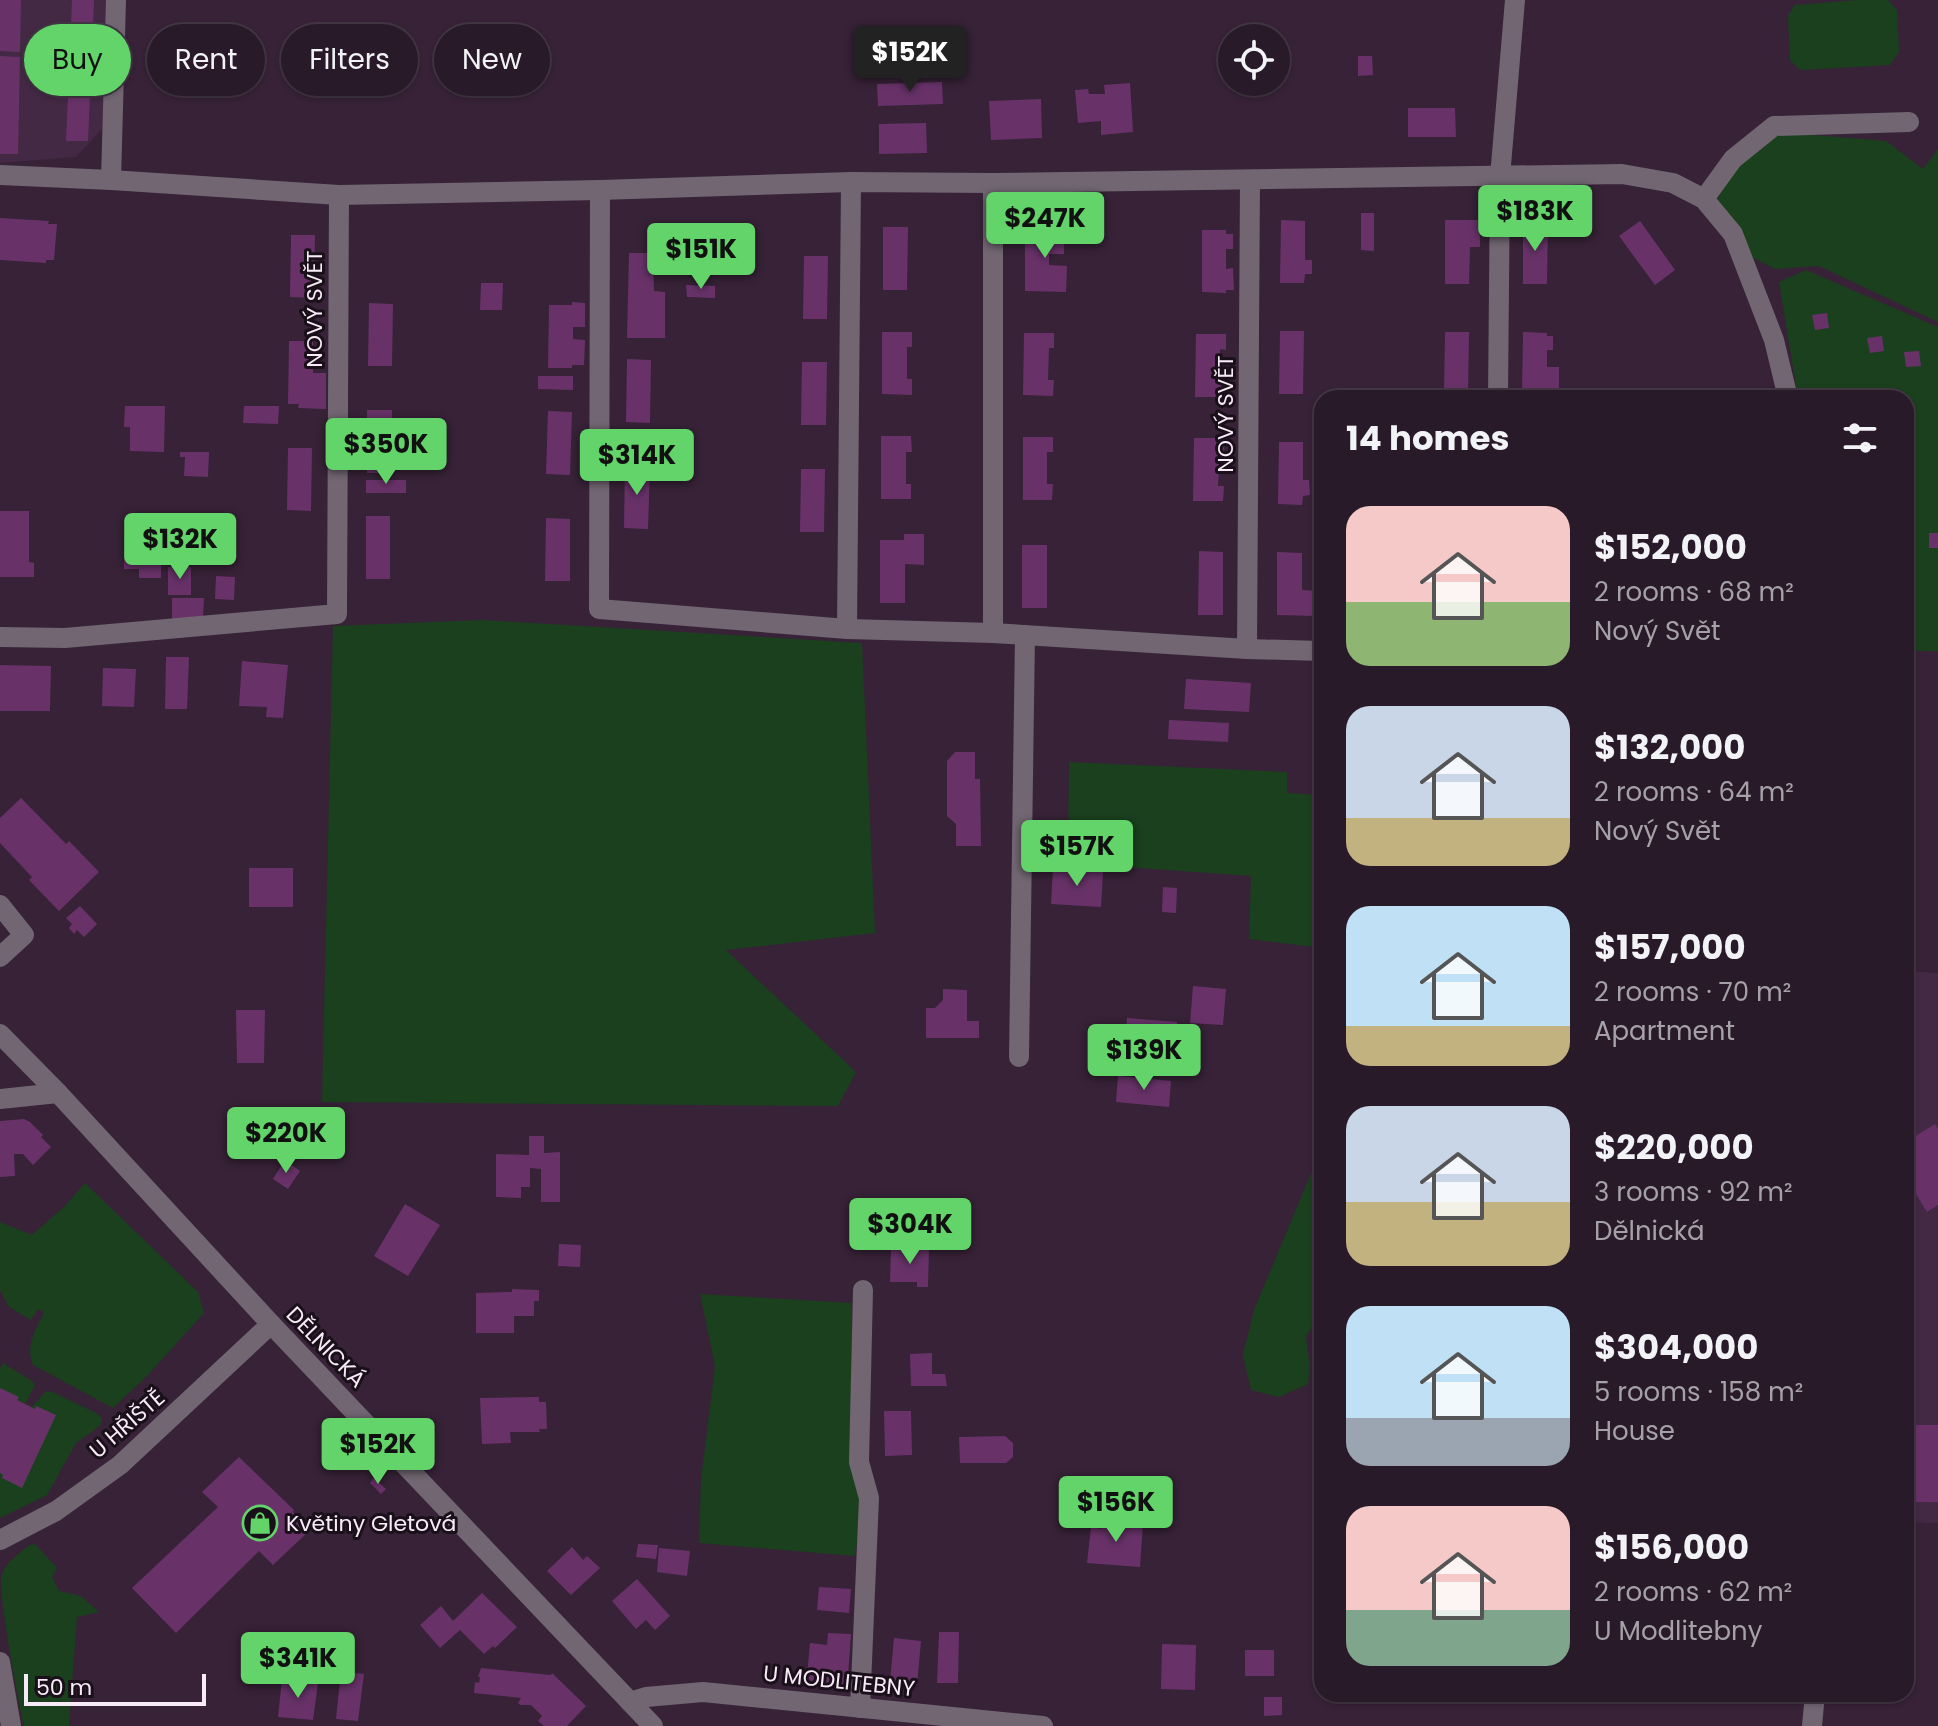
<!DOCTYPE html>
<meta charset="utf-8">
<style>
body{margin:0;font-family:Poppins,sans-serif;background:#312331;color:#f1f3f6;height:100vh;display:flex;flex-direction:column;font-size:30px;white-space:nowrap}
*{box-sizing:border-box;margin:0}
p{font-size:26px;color:#a5a1a8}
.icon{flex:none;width:44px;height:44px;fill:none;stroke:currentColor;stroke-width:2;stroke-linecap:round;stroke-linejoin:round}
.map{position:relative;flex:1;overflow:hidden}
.panel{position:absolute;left:1314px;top:390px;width:600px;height:1312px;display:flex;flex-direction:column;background:#291a29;border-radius:24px;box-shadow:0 2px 6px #0004,0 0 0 2px #453846}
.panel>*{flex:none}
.top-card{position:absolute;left:24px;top:24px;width:760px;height:72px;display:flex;gap:16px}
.fabs{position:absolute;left:1218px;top:24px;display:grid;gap:16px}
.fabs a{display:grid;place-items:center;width:72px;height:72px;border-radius:50%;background:#291a29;box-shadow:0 2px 6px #0004,0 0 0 2px #453846;font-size:40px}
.scale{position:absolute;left:24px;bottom:20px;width:182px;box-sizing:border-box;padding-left:8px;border:4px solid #f9eaf8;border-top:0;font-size:22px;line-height:28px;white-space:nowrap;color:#f9eaf8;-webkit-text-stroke:6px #191019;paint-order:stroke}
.price{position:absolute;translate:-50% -68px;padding:0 18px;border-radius:8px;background:#62d469;color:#111;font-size:26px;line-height:52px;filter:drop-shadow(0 2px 4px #0008)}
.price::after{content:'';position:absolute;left:50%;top:48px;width:24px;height:18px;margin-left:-12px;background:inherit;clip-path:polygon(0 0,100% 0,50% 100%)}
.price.selected{background:#222;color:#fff}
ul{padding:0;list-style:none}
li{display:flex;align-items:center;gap:24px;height:200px;padding:0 32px}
li span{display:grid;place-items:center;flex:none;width:224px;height:160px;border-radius:24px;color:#555}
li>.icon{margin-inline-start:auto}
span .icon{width:96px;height:96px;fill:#fffc;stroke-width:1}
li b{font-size:34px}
h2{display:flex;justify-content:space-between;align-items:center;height:96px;padding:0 32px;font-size:34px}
.pill{padding:0 28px;border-radius:36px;background:#291a29;box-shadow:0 2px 6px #0004,0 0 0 2px #453846;font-size:28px;line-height:72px}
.pill.selected{background:#62d469;color:#111}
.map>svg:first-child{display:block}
.built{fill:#432944}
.green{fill:#1a401e}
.building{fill:#683269}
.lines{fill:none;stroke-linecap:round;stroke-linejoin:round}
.minor{stroke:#716671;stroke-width:20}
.labels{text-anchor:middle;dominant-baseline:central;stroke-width:6;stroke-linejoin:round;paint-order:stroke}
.street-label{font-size:22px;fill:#f9eaf8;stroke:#191019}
.poi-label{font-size:22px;fill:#f9eaf8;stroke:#191019;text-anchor:start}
</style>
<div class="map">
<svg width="1938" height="1726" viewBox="0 0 1938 1726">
<rect width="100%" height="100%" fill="#372237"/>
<!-- built -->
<g class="built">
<polygon points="0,0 108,0 105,126 76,157 0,163"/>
<polygon points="1906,971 1938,973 1938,1523 1906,1522"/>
</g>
<!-- green -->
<g class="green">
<polygon points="1857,0 1888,0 1897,10 1899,52 1890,65 1800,70 1790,60 1788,16 1795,5"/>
<polygon points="1777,132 1886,141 1923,169 1938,149 1938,322 1819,266 1775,269 1748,255 1715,203 1738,163"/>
<polygon points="1806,270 1938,327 1938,651 1906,651 1906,398 1798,398 1779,282"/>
<polygon points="483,620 862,643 875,933 726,950 856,1072 838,1106 322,1102 333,626"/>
<polygon points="1069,762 1287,772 1287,793 1322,795 1322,948 1249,939 1251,876 1068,863"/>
<polygon points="1322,1153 1322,1320 1313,1326 1306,1336 1310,1367 1308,1384 1279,1397 1251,1390 1243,1355 1254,1310 1313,1169"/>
<path d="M85,1183l113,109 6,21 -57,63 -34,32 -80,-43c-8,-20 3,-35 11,-53l-6,-3 -7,11 -22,-13 -9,-17v-68l32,13 34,-30z"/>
<polygon points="700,1294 852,1303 851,1461 863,1502 855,1556 699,1543 701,1480 715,1366"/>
<polygon points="3,1363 32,1381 35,1385 25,1404 32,1407 46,1391 53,1392 98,1414 102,1419 100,1426 76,1443 47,1495 0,1518 0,1368"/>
<path d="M31,1544l5,1 21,23 -5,9 7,14 22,5 18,16 -22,5 -8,109h-45c-7,-32 -24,-123 -23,-150 5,-14 18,-23 30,-32z"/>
</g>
<!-- building -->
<g class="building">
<polygon points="0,0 21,0 20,52 0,51"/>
<polygon points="72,0 94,0 88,141 66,141"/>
<polygon points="0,56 20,57 18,154 0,154"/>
<polygon points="1358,56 1372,56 1373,75 1358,76"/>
<polygon points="942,82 943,104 878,106 877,84"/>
<polygon points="1130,83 1133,132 1101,135 1101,121 1078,123 1075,90 1088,89 1089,94 1105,94 1104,85"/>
<polygon points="1041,99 1042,138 991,140 989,101"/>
<polygon points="1408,108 1455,108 1456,137 1408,137"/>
<polygon points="926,123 927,153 879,154 879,124"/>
<polygon points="1023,201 1049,202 1048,223 1023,223"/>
<polygon points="1361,213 1374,213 1374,251 1361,250"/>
<polygon points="0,218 49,221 48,224 57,224 54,260 46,260 46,263 0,260"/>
<polygon points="1281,220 1305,221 1305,260 1312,260 1312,274 1305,274 1304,283 1280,283"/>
<polygon points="1445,220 1480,220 1480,247 1470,247 1469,284 1445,284"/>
<polygon points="1523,221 1548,222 1547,284 1523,284"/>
<polygon points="1640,221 1675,270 1655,285 1619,236"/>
<polygon points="1064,223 1064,254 1049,254 1049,265 1067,266 1066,292 1025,291 1025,228 1054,228 1054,224"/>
<polygon points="883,227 908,227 907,290 883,290"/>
<polygon points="1202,230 1226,230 1226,234 1233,234 1233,249 1226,249 1226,269 1233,268 1234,290 1226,290 1226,293 1202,292"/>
<polygon points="291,235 315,235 314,298 290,297"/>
<polygon points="629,253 653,253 654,291 665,292 665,338 627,338"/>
<polygon points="804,256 828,256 827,319 803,319"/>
<polygon points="481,283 503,283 502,310 480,310"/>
<polygon points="686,285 715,286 715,298 687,297"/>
<polygon points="572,302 585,303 585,327 573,327 573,339 585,340 584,365 572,365 572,368 548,368 549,305 572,305"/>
<polygon points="369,303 393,304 392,366 368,366"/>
<polygon points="1827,313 1829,328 1815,330 1812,315"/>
<polygon points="1280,331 1304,331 1303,394 1279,394"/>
<polygon points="882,332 912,332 912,347 907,347 907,379 912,379 912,395 882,394"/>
<polygon points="1445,332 1469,332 1468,395 1444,394"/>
<polygon points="1523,332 1547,333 1547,336 1553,336 1553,350 1547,350 1547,367 1559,367 1559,392 1546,392 1546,395 1522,395"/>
<polygon points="1024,333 1054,333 1054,348 1049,348 1048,380 1054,380 1053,396 1023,395"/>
<polygon points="1196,334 1226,334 1226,350 1220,349 1220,381 1225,381 1225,397 1195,397"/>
<polygon points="1882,336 1884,351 1870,353 1867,338"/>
<polygon points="289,341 313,341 313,373 326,373 326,409 298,408 299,404 288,404"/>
<polygon points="1919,351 1921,366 1906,367 1904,352"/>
<polygon points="627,359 651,360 650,423 626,422"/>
<polygon points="802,362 827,362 826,425 801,425"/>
<polygon points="538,376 573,376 573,390 538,389"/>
<polygon points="125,406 165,406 164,452 130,451 130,427 124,427"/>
<polygon points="244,406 279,406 278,424 243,423"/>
<polygon points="367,410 392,410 391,473 367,473"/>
<polygon points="548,411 572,412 570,475 546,474"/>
<polygon points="881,436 911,436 912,452 906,452 906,484 911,484 911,499 881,499"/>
<polygon points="1023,437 1053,437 1053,452 1047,452 1047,484 1053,484 1052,500 1023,500"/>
<polygon points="1194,438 1224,438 1224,454 1219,454 1219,469 1218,486 1224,486 1223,501 1193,501"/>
<polygon points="1279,442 1303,442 1303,480 1309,480 1310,495 1303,496 1302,505 1278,504"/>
<polygon points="288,448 312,448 311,511 287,510"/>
<polygon points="180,452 209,452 208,477 184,476 185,457 180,457"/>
<polygon points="625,466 650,466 648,529 624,528"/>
<polygon points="801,469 825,469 824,532 800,532"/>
<rect x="366" y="480" width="40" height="13"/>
<polygon points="0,511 29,511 29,562 34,563 34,577 0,577"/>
<rect x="366" y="516" width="24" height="63"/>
<polygon points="546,518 570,519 570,581 545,581"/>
<rect x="1929" y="533" width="9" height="15"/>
<polygon points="904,534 924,534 924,565 905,564 905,603 880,603 880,540 904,540"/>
<polygon points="124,536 161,536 161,578 139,578 139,569 124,569"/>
<rect x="1022" y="545" width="25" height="63"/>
<polygon points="1199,551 1223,552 1223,615 1198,615"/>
<polygon points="1277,552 1302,553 1302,590 1317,591 1316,616 1277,615"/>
<rect x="168" y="567" width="23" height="28"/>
<polygon points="216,576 235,577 234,600 215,599"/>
<polygon points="172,598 204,598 203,618 172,620"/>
<polygon points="166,657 189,657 187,709 165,709"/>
<polygon points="242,661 288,665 283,718 266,717 267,707 239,706"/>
<polygon points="0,665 51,666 50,711 0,711"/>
<polygon points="103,668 136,669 134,707 102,706"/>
<polygon points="1186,679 1251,683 1249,712 1184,709"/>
<polygon points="1169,720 1229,723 1228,742 1168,739"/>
<polygon points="955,752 975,752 975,779 980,779 981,846 956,846 956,824 947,816 947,761"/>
<polygon points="21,798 66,844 69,841 99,872 59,911 29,880 32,877 0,843 0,818"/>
<rect x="249" y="868" width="44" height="39"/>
<polygon points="1053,869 1103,872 1101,907 1051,904"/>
<polygon points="1163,887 1177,888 1176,913 1162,912"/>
<polygon points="80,906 97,924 84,937 77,930 74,934 69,928 72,924 66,918"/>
<polygon points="1193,986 1226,989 1223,1025 1190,1023"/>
<polygon points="943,989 967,990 967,1021 979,1021 979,1038 926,1038 926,1008 935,1008 943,1000"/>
<polygon points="236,1010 265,1010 264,1063 237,1063"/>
<polygon points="1127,1018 1177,1022 1176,1036 1181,1037 1179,1055 1160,1053 1160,1062 1123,1059"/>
<polygon points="1118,1076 1171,1081 1169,1107 1116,1102"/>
<polygon points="24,1119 30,1122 43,1135 41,1137 51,1147 33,1165 23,1154 14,1154 15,1176 0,1177 0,1121"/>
<polygon points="1935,1124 1938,1129 1938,1205 1927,1212 1907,1179 1909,1178 1906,1174 1906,1142"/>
<polygon points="529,1136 544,1136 544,1153 560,1152 560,1202 541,1202 541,1169 530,1168 530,1187 521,1187 521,1198 496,1197 496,1154 529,1155"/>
<polygon points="285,1160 300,1171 288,1189 273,1179"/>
<polygon points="405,1204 440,1225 408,1276 374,1256"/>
<polygon points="559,1244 581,1245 580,1267 558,1266"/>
<polygon points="891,1248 929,1248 928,1287 917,1287 917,1282 890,1282"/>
<polygon points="512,1289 539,1290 539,1301 534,1301 534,1316 514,1316 514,1333 476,1333 476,1293 512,1292"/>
<polygon points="932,1353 932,1374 945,1374 947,1386 911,1386 910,1354"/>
<polygon points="0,1388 19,1397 17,1400 35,1409 36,1406 56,1415 22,1488 2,1478 3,1475 0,1473"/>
<polygon points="539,1397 539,1402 546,1402 547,1429 539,1429 540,1432 510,1432 511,1443 482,1444 480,1398"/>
<polygon points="884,1411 911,1411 912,1455 885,1456"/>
<polygon points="1912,1425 1938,1425 1938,1502 1910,1502"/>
<polygon points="1005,1436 1013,1443 1013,1457 1006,1463 960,1463 959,1437"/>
<polygon points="239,1457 294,1510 293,1512 310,1530 273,1565 259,1551 176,1633 132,1588 218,1507 202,1492"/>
<polygon points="374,1478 386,1489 381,1494 370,1483"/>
<polygon points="1103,1486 1119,1487 1118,1505 1103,1505"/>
<polygon points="1123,1506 1143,1508 1142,1520 1122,1519"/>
<polygon points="1103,1520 1143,1523 1140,1567 1087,1563 1091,1527 1102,1529"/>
<polygon points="638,1544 658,1545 656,1559 636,1557"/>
<polygon points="572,1547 583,1560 587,1556 600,1568 571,1595 547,1571"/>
<polygon points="659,1548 690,1551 687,1576 657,1572"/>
<polygon points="637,1579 670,1616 655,1630 646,1620 636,1629 612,1601"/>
<polygon points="819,1587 851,1589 849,1613 817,1610"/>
<polygon points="482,1593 517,1627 495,1648 493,1646 484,1654 460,1630 440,1648 420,1625 441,1606 453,1621"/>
<polygon points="939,1632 959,1632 958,1683 937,1683"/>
<polygon points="828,1633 851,1634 847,1689 806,1687 810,1643 827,1645"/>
<polygon points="894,1638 921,1641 917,1685 890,1682"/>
<polygon points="1162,1644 1196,1645 1195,1690 1161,1689"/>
<rect x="1245" y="1650" width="29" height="26"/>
<polygon points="481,1668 551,1675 552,1673 586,1706 567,1726 544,1726 538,1721 542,1716 531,1705 521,1705 518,1703 521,1698 474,1693 475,1682 479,1683 480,1677 478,1677"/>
<polygon points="341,1671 364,1674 358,1721 336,1719"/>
<polygon points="282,1679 318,1683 313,1720 278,1717"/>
<polygon points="1264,1697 1282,1697 1282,1715 1264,1716"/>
</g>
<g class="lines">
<!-- minor -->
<g class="minor">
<polyline points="0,175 111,180 339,195 600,190 851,182 993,183 1622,174 1673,183 1704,199 1733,234 1774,340 1788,398"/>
<polyline points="111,180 116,0"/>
<polyline points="993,183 993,633"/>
<polyline points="600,190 599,609 847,629 993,633 1247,649 1322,651"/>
<polyline points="1704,199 1733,159 1774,126 1909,122"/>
<polyline points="1498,398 1500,177 1515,0"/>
<polyline points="847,629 851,182"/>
<polyline points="0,637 65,638 337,614 339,195"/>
<polyline points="1247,649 1250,180"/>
<polyline points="0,905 24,935 0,957"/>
<polyline points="0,1034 58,1093 271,1324 653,1726"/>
<polyline points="1019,1057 1025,635"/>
<polyline points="0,1099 58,1093"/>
<polyline points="0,1540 56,1511 120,1465 271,1324"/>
<polyline points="0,1662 11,1726"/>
<polyline points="630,1702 646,1697 703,1692 1043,1726"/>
<polyline points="860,1708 869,1498 859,1462 863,1290"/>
<polyline points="1812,1726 1815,1694"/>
</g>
</g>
<!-- icons -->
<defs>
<g id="shop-ring" transform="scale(1.8)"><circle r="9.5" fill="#191019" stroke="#62d469" stroke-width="1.5"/><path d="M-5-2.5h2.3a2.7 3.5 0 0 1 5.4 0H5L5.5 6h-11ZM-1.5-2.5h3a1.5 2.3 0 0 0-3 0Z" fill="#62d469"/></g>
</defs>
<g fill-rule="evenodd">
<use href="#shop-ring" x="260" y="1523"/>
</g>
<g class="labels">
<!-- street labels -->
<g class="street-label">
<text transform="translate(314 309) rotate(-90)">NOVÝ SVĚT</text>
<text transform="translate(1225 414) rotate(-90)">NOVÝ SVĚT</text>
<text transform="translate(326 1347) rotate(46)">DĚLNICKÁ</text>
<text transform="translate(127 1424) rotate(-41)">U HŘIŠTĚ</text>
<text transform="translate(839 1681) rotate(6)">U MODLITEBNY</text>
</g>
<!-- poi labels -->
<g class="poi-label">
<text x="286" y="1523">Květiny Gletová</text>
</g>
</g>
</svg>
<div class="fabs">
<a><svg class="icon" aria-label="locate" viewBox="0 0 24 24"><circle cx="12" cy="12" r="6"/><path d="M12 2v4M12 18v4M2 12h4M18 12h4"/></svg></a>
</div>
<div class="scale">50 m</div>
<b class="price selected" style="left:910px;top:94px">$152K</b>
<b class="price" style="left:1535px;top:253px">$183K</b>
<b class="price" style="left:1045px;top:260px">$247K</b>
<b class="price" style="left:701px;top:291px">$151K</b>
<b class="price" style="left:386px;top:486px">$350K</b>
<b class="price" style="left:637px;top:497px">$314K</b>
<b class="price" style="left:180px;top:581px">$132K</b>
<b class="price" style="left:1077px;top:888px">$157K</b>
<b class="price" style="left:1144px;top:1092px">$139K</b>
<b class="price" style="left:286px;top:1175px">$220K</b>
<b class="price" style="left:910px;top:1266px">$304K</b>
<b class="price" style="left:378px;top:1486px">$152K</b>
<b class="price" style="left:1116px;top:1544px">$156K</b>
<b class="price" style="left:298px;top:1700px">$341K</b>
<div class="top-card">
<a class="pill selected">Buy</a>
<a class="pill">Rent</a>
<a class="pill">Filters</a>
<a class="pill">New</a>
</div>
<section class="panel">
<h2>14 homes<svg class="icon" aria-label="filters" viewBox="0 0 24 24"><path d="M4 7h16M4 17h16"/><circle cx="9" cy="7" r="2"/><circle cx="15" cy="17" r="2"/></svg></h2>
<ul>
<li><span style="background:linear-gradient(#f6c9c9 60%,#8fb573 0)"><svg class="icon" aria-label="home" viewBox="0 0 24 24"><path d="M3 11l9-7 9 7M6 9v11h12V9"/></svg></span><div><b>$152,000</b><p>2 rooms · 68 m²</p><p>Nový Svět</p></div></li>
<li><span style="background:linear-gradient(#c9d6e8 70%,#c2b280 0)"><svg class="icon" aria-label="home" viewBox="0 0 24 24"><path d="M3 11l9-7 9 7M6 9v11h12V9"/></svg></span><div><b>$132,000</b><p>2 rooms · 64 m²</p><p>Nový Svět</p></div></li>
<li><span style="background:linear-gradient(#bfe0f5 75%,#c2b280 0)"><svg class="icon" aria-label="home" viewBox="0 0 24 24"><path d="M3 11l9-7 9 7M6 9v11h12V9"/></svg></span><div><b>$157,000</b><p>2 rooms · 70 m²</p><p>Apartment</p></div></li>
<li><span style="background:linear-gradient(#c9d6e8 60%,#c2b280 0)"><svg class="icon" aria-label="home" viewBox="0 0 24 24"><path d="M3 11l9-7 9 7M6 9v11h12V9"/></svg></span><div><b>$220,000</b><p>3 rooms · 92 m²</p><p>Dělnická</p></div></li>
<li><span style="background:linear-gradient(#bfe0f5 70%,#9aa5b1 0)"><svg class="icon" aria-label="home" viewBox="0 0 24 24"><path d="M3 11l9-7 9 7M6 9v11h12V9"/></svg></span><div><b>$304,000</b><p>5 rooms · 158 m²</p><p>House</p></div></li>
<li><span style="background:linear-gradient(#f6c9c9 65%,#7fa58c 0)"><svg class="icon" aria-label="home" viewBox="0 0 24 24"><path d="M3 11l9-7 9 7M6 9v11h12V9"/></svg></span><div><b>$156,000</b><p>2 rooms · 62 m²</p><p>U Modlitebny</p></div></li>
</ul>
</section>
</div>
